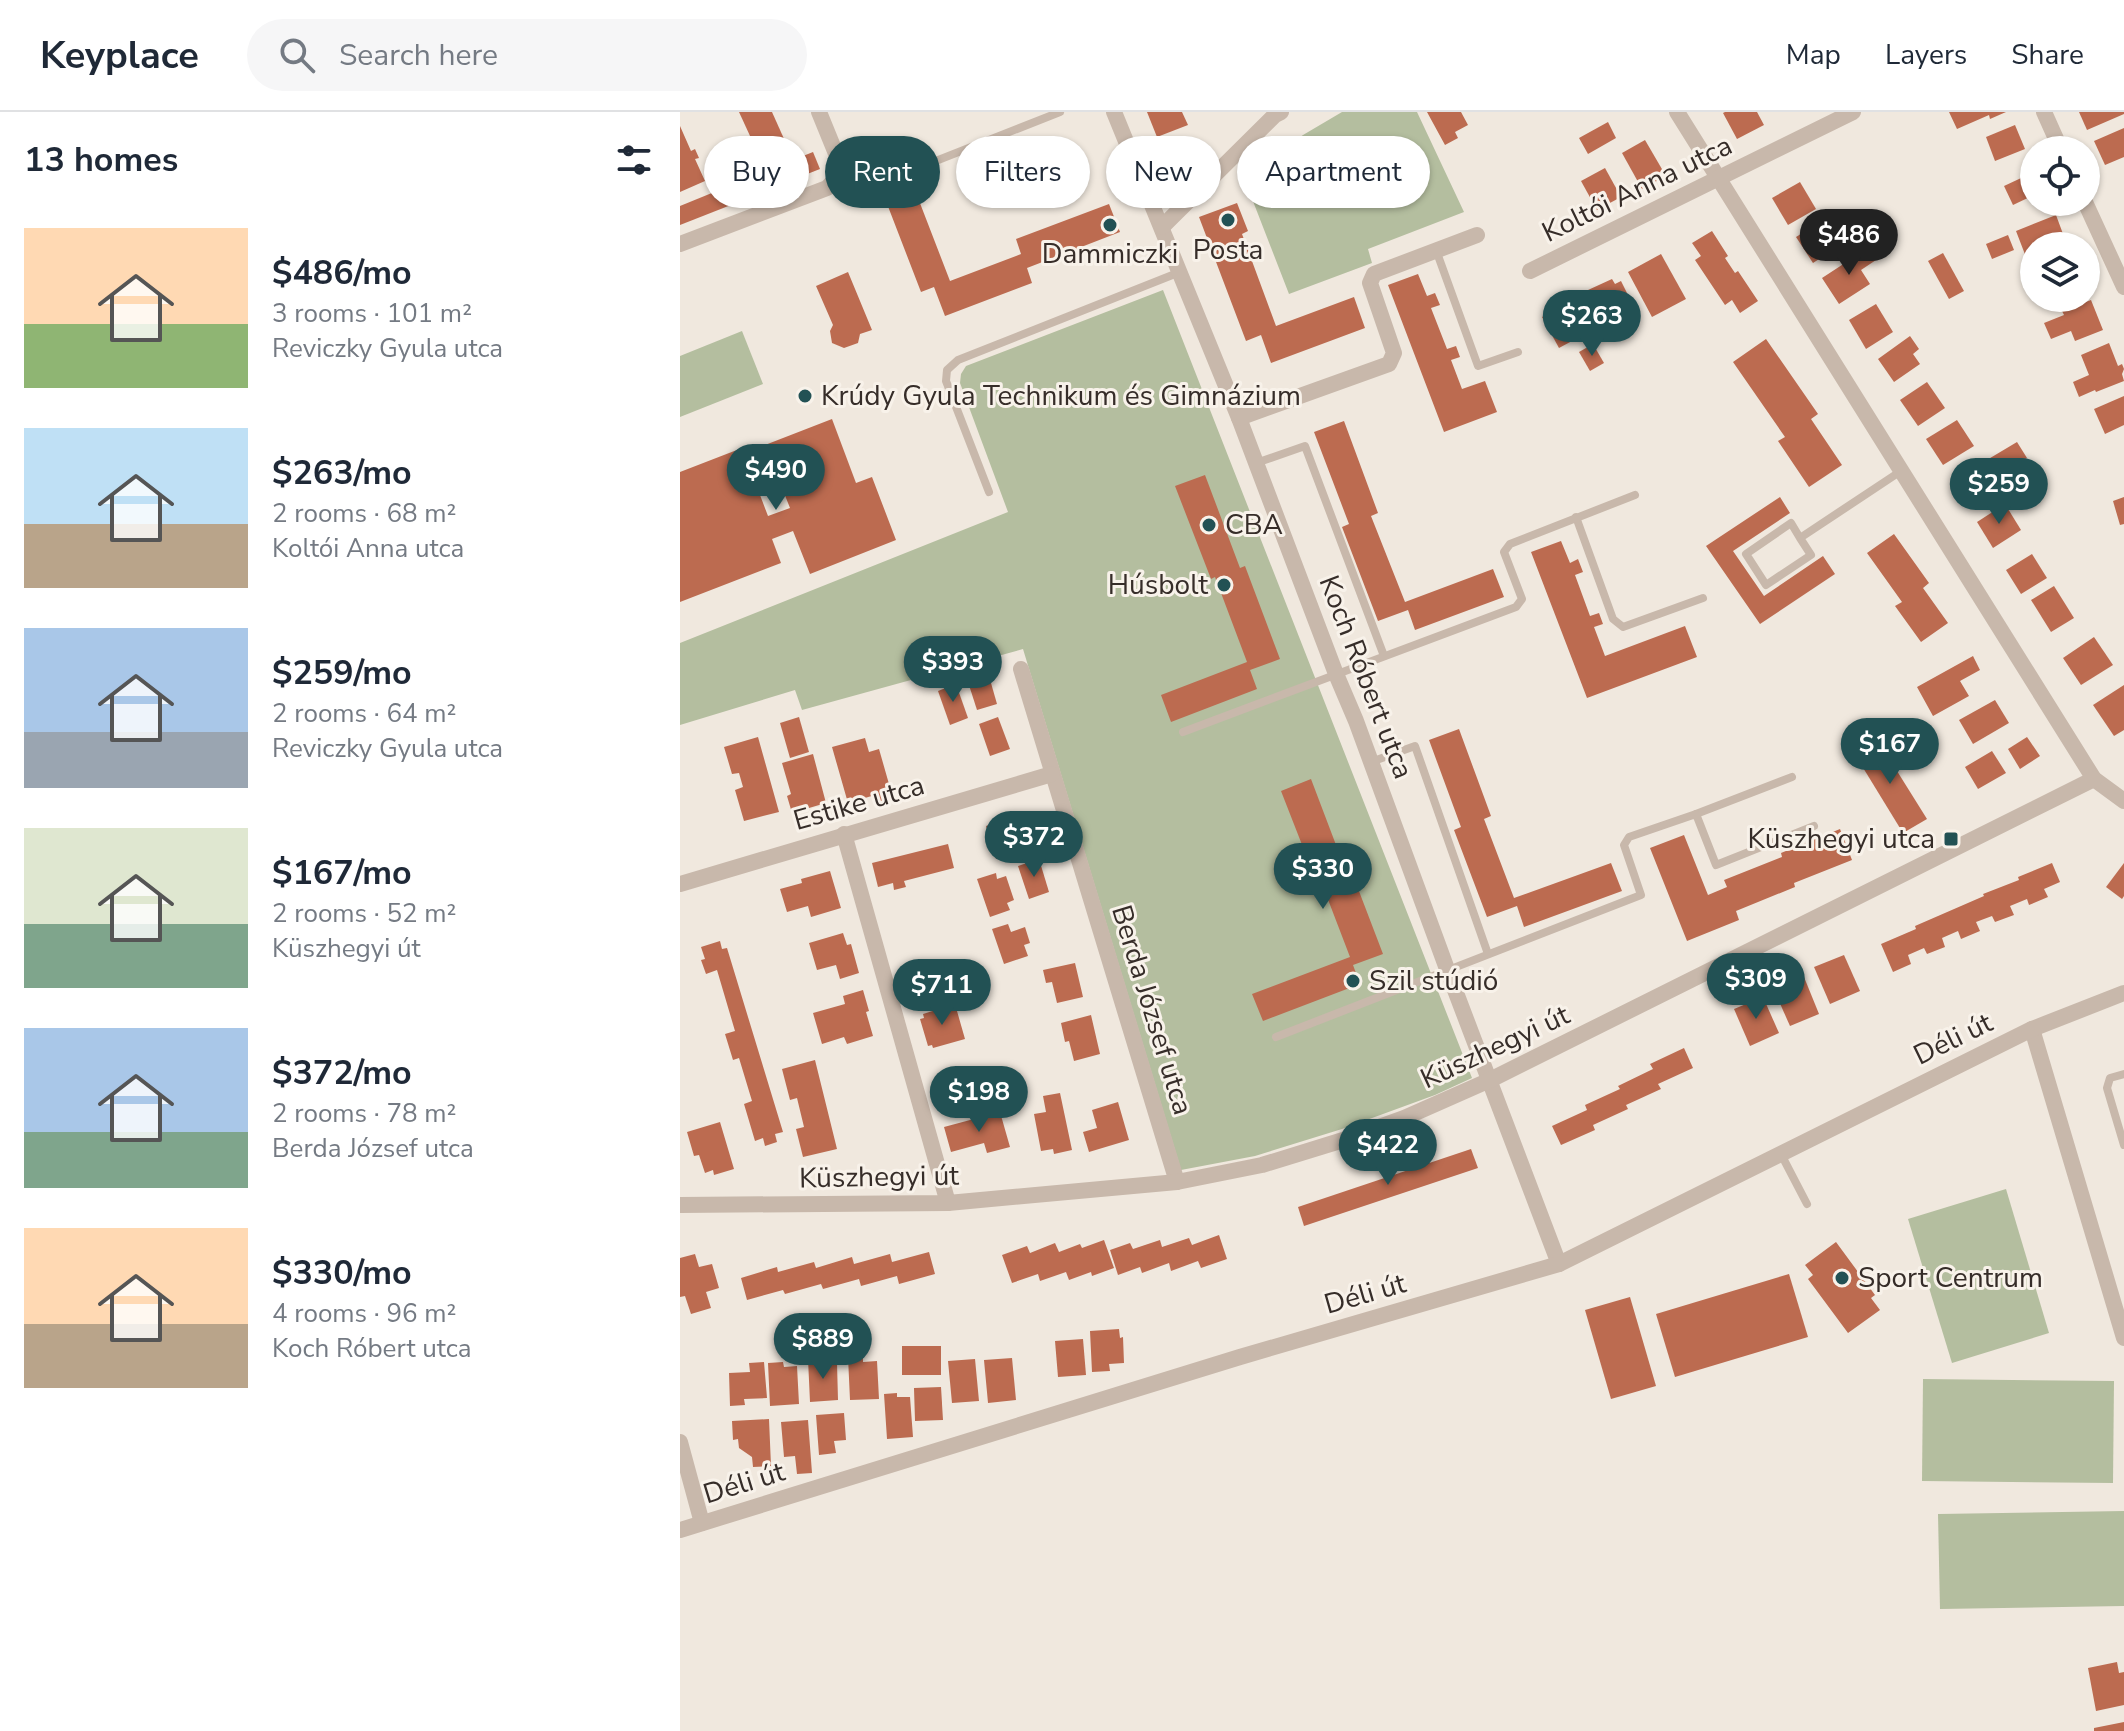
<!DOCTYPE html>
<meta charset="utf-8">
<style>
body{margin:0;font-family:"Nunito Sans",sans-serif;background:#f6f6f7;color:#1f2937;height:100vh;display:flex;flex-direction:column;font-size:30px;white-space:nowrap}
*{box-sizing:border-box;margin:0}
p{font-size:26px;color:#747a83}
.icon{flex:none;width:44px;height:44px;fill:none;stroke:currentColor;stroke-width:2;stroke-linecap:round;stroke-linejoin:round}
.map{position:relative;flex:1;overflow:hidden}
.side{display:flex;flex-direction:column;background:#fff;width:680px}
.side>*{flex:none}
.hud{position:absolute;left:24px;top:24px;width:760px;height:72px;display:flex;gap:16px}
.controls{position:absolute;left:1340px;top:24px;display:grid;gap:16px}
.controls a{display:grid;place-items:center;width:80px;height:80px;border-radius:50%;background:#fff;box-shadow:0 2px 6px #0004;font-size:40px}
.price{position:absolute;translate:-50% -68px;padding:0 18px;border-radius:28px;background:#225154;color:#fff;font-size:26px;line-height:52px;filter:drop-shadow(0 2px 4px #0008)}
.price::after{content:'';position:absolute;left:50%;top:48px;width:24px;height:18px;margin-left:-12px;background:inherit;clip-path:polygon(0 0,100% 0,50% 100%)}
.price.current{background:#222;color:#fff}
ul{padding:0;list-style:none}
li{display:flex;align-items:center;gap:24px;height:200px;padding:0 24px}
li span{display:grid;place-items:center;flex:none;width:224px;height:160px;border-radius:0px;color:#555}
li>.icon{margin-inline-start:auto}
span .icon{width:96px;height:96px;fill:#fffc;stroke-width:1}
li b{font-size:34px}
h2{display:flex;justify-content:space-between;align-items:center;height:96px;padding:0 24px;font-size:34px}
.tag{padding:0 28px;border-radius:36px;background:#fff;box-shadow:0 2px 6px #0004;font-size:28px;line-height:72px}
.tag.current{background:#225154;color:#fff}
header{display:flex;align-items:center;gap:48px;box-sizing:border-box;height:112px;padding:0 40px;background:#fff;border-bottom:2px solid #e0e1e3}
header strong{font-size:38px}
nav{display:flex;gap:44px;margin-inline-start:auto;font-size:28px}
.search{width:560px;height:72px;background:#f6f6f7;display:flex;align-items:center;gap:20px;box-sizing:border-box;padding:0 28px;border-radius:44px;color:#747a83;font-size:30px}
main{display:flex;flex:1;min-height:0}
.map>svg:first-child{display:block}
.green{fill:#b4be9f}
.building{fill:#bc6b50}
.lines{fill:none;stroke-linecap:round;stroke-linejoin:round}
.lane{stroke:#c8b8ab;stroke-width:8}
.street{stroke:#c8b8ab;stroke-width:16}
.poi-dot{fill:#225154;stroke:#f8f2ea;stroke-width:3}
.labels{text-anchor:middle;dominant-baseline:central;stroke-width:6;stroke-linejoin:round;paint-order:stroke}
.street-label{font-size:28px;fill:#362d29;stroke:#f8f2ea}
.poi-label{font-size:28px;fill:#362d29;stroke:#f8f2ea;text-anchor:start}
</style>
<header>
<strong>Keyplace</strong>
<div class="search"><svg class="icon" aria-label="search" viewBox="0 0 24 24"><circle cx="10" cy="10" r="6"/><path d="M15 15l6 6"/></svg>Search here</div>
<nav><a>Map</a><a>Layers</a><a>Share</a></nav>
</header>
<main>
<section class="side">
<h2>13 homes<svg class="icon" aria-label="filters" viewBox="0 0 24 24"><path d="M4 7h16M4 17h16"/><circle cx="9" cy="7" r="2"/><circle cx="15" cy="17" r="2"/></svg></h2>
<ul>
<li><span style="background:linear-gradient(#ffd9b3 60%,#8fb573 0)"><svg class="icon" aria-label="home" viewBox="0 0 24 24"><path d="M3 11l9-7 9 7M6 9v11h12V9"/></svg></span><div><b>$486/mo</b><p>3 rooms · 101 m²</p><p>Reviczky Gyula utca</p></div></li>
<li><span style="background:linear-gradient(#bfe0f5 60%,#b9a48a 0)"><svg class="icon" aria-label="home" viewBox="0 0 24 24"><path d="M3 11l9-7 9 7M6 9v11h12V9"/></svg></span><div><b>$263/mo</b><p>2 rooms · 68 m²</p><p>Koltói Anna utca</p></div></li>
<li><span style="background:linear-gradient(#a9c7e8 65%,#9aa5b1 0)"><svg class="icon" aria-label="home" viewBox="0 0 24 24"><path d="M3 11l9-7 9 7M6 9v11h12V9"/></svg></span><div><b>$259/mo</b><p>2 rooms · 64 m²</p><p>Reviczky Gyula utca</p></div></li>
<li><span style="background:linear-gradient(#dfe7d0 60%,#7fa58c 0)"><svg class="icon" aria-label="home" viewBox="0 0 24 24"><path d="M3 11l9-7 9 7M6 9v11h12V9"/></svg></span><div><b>$167/mo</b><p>2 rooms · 52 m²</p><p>Küszhegyi út</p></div></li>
<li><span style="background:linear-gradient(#a9c7e8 65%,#7fa58c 0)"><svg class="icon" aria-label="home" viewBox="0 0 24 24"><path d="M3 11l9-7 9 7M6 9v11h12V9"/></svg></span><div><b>$372/mo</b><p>2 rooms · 78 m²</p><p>Berda József utca</p></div></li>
<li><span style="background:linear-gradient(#ffd9b3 60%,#b9a48a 0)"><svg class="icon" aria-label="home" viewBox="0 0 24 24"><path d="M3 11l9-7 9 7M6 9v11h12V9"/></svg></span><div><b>$330/mo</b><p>4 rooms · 96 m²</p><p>Koch Róbert utca</p></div></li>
</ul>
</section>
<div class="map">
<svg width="1444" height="1619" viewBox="0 0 1444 1619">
<rect width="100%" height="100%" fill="#f0e8de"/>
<!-- green -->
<g class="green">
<polygon points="662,0 737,0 784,100 688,137 692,151 609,182 564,66 623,23"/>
<polygon points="483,178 792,966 755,983 662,1017 575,1044 501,1058 343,537 122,598 115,578 0,613 0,531 328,400 280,271 281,262 286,254"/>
<polygon points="62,219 83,272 0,305 0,244"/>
<polygon points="1326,1077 1369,1221 1272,1251 1228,1107"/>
<polygon points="1243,1267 1434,1269 1433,1371 1242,1369"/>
<polygon points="1444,1399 1444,1494 1260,1497 1258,1402"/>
</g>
<!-- building -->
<g class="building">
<polygon points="59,0 92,0 109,38 82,50"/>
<polygon points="467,0 502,0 508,13 477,25"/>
<polygon points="747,0 781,0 788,13 775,20 778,26 765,33"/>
<polygon points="1045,0 1077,0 1084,13 1057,27 1043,1"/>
<polygon points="1269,0 1326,0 1310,7 1309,3 1277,17"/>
<polygon points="1399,0 1444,0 1444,2 1407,18"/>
<polygon points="928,10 936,26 908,42 899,26"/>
<polygon points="1335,13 1345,37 1315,49 1306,25"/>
<polygon points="0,14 11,39 15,37 19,46 15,47 25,69 0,80"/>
<polygon points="1444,16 1444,45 1425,53 1414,29"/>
<polygon points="965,28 986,64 962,77 942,41"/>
<polygon points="133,40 140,57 74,83 68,66"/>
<polygon points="925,56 941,85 917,98 901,69"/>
<polygon points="1354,60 1354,83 1333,93 1324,74"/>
<polygon points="1120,70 1136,97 1108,113 1092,86"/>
<polygon points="233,73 270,169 341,142 336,127 429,92 440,120 347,156 352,171 265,204 254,175 241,180 204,84"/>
<polygon points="49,74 56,91 0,113 0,94"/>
<polygon points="557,91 568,119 562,122 596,214 674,185 685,216 591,251 581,223 566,229 519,105"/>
<polygon points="1376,103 1386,130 1375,134 1354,134 1354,142 1346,145 1336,119"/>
<polygon points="1142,109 1159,134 1133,151 1116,125"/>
<polygon points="1032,119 1048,144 1045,146 1055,161 1058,159 1078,189 1060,201 1052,188 1045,193 1015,148 1021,144 1012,131"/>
<polygon points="1328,123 1334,138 1312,147 1306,132"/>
<polygon points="1188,136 1196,148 1181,158 1190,172 1159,192 1142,166"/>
<polygon points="1263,141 1284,179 1269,187 1248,149"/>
<polygon points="981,142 1006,187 972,205 948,160"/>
<polygon points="168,160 192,218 180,222 178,231 164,236 152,231 150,219 153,213 136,174"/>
<polygon points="738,162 747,184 755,181 760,193 751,196 767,237 776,234 780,245 771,248 782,277 805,269 817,300 764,320 708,173"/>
<polygon points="932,167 935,172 941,169 960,207 926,223 911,194 915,192 908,178"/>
<polygon points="1411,188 1423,218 1395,229 1391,219 1371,227 1364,211 1384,203 1382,199"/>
<polygon points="889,191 905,222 879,236 862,205"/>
<polygon points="1196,192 1213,220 1186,237 1169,208"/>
<polygon points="1230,224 1239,237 1233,242 1240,252 1214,270 1198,247"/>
<polygon points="1086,227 1138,302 1131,307 1162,353 1129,375 1098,329 1105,325 1053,250"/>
<polygon points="1429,231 1438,254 1442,252 1444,257 1442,262 1444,269 1416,280 1415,278 1399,285 1393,270 1409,263 1401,243"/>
<polygon points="913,232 924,251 910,259 899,240"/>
<polygon points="1247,270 1265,296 1238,314 1220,288"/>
<polygon points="1444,284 1444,313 1425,322 1414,297"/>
<polygon points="152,307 176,371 192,365 216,428 130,462 113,419 92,427 101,451 0,490 0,360 62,336 88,404 110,396 85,333"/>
<polygon points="1277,308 1294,334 1263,353 1246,327"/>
<polygon points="664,309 698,401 691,404 725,490 813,457 824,485 735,518 728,498 698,509 662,415 669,412 634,320"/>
<polygon points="1337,330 1347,346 1315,365 1320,373 1290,392 1275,367"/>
<polygon points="525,363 560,456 565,454 600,547 570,558 577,577 491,610 481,583 567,550 535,465 531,467 495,374"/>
<polygon points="1100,385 1110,401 1053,439 1084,484 1143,444 1155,462 1080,512 1026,434"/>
<polygon points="1444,385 1444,412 1440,413 1433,389"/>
<polygon points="1325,392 1341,418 1313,436 1297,410"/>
<polygon points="1214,422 1249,471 1243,476 1268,511 1241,530 1215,494 1222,490 1187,441"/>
<polygon points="881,429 890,451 898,447 903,460 895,463 910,504 919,501 923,512 914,515 925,544 1005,514 1017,545 907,586 851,440"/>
<polygon points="1352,442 1367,466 1341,482 1326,458"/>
<polygon points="1374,474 1394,506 1371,520 1351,488"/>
<polygon points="1414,525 1433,553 1401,573 1383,546"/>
<polygon points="1293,544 1300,558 1280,569 1289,584 1253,604 1237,575"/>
<polygon points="309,564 317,592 297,598 288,570"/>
<polygon points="276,572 288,606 270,613 258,579"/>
<polygon points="1444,573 1444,618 1434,624 1413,593"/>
<polygon points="1315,588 1329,611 1293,632 1279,608"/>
<polygon points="119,605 129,640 110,646 100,611"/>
<polygon points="318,605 330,637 310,644 299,612"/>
<polygon points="779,617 811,704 804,707 834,786 931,751 942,779 844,815 837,794 807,805 774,718 781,715 749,628"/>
<polygon points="78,625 99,700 64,709 55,678 63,675 59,661 52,662 44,635"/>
<polygon points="1347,625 1360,644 1340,657 1328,637"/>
<polygon points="185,626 189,640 199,637 213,686 197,690 195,683 168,691 152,635"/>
<polygon points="1197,627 1247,707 1223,721 1174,641"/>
<polygon points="1312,639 1326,661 1298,677 1285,655"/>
<polygon points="133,642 146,691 112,701 107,684 111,682 102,651"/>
<polygon points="631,667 664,754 669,753 703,842 673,853 680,872 583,909 572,882 670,845 639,764 635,766 601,679"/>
<polygon points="339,704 349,737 316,747 306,714"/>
<polygon points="1160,717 1172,748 1114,771 1115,775 1056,799 1059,808 1007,829 970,736 1004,723 1028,783 1047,775 1044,768 1102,745 1101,741"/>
<polygon points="268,732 274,756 224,769 226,775 214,778 213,771 198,775 192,751"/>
<polygon points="359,747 369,780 349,787 338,754"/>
<polygon points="1372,751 1380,770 1364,777 1368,785 1349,793 1347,787 1330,794 1334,803 1315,810 1312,804 1296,810 1300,819 1281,827 1278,819 1262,826 1265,835 1247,842 1244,836 1228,843 1231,852 1213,860 1201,832 1236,817 1235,814 1304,784 1303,782 1339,768 1338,765"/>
<polygon points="1444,751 1444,784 1442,787 1426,775"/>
<polygon points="150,759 161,796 131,805 128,794 107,800 100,777 122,771 121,767"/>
<polygon points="316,761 317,767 326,764 334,788 327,791 330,798 310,805 297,767"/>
<polygon points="328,812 331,820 345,815 350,831 344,833 348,844 324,852 312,817"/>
<polygon points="163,821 167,833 171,832 179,861 160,867 156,853 137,858 129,831"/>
<polygon points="40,829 42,837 47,836 103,1020 95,1022 97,1030 85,1034 83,1026 75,1029 64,992 72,989 59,946 53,948 45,922 55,919 37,858 26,862 21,848 25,847 21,835"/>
<polygon points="1164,843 1180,879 1150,892 1134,855"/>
<polygon points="395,851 403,885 377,891 372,870 366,871 363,858"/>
<polygon points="1124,865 1139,902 1110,914 1094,878"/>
<polygon points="183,878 189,899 186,900 193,924 167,932 164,925 142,932 133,901 165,892 163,884"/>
<polygon points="1083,885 1099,921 1070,934 1054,897"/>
<polygon points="275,892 285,927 253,936 252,933 248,934 240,907 244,906 243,902"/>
<polygon points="411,903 420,942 394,949 389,929 385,930 381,911"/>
<polygon points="1004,936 1013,956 978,972 981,977 946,993 948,997 913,1013 915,1018 881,1033 872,1014 907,998 905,993 940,977 938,974 973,957 970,952"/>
<polygon points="135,948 157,1037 123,1045 116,1017 124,1015 117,986 110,988 102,957"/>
<polygon points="380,981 392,1038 374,1042 373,1037 361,1039 354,1002 366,1000 363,984"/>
<polygon points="438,990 449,1028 409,1040 403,1020 417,1016 412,998"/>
<polygon points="320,1000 330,1035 307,1041 304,1031 271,1040 264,1015"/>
<polygon points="40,1010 54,1057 34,1063 33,1058 25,1061 19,1043 14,1044 7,1020"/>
<polygon points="791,1037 798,1056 624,1114 618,1095"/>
<polygon points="539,1123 547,1147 521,1156 518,1149 491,1159 489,1151 462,1161 460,1155 438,1163 430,1138 450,1131 453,1137 480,1128 482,1135 509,1126 512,1133"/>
<polygon points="424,1128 434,1156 412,1164 411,1160 389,1168 386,1160 360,1169 358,1162 332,1171 322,1143 347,1134 350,1141 375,1131 379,1140 400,1132 402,1136"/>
<polygon points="1156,1130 1195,1183 1191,1186 1200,1198 1168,1221 1128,1167 1133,1163 1125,1153"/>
<polygon points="249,1140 255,1162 219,1172 217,1164 181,1174 179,1167 143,1177 141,1172 105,1182 103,1178 67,1188 61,1166 97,1155 98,1160 134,1150 136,1156 172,1145 174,1152 210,1142 212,1150"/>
<polygon points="15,1142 19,1155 32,1152 39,1176 26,1180 31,1196 11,1202 5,1184 0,1185 0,1146"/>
<polygon points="1109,1162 1128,1225 995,1265 976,1202"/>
<polygon points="950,1185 976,1274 931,1287 905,1198"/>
<polygon points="439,1217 440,1226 443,1225 444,1251 429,1252 430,1259 412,1260 410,1219"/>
<polygon points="403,1227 406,1263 378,1265 375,1229"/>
<rect x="222" y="1234" width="39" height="29"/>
<polygon points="183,1244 183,1250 197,1249 199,1287 170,1288 168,1245"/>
<polygon points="143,1246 143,1251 157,1251 158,1288 130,1290 128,1247"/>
<polygon points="332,1246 336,1288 308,1291 304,1248"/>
<polygon points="295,1247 299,1289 272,1291 268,1249"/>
<polygon points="84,1250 87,1286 64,1287 65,1293 50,1294 49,1261 70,1260 69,1251"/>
<polygon points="103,1250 104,1255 117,1254 119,1292 90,1294 88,1251"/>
<polygon points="261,1275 263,1308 235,1309 234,1276"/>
<polygon points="217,1281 217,1285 230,1285 233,1325 207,1327 204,1282"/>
<polygon points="164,1301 166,1328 154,1329 156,1341 139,1343 136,1303"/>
<polygon points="89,1307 91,1354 73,1355 72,1345 59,1336 58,1327 53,1328 52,1309"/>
<polygon points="128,1308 132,1361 117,1362 115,1344 104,1345 101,1310"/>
<polygon points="1437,1550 1439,1561 1444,1560 1444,1593 1416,1599 1408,1556"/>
<polygon points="1444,1610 1444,1619 1414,1619 1414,1616"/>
</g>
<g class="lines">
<!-- lane -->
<g class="lane">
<polyline points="238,56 380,0"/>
<polyline points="756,138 798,254 838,240"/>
<polyline points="576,351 625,334 704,544"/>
<polyline points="309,380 266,269 267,258 278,248 500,160"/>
<polyline points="896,405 933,507 943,515 1023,486"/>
<polyline points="1120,426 1131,443 1086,473 1066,442 1111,411 1120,426 1221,359"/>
<polyline points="503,620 836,495 842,487 824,440 830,432 955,383"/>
<polyline points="691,650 735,634 808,842"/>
<polyline points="1016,702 1112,665"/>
<polyline points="596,925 961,783 944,733 949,725 1016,702 1036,753 1134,714"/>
<polyline points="1444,962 1430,966 1427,976 1444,1033"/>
<polyline points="1101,1042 1127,1092"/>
</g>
<!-- street -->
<g class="street">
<polyline points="434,0 559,306 656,562 676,609 767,857 879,1152"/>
<polyline points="997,0 1414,667 1444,689"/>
<polyline points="1364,0 1381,38"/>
<polyline points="1405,90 1444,175"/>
<polyline points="482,115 595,3 601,0"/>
<polyline points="0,132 147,76 157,66 159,49 139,0"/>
<polyline points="850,159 1173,0"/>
<polyline points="559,306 709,252 714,241 690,171 694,162 797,123"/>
<polyline points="341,557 497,1070"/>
<polyline points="164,722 268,1091"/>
<polyline points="0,772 372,662"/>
<polyline points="1352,917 1444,1226"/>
<polyline points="0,1093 268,1091 497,1070 582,1053 660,1029 724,1006 810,968 1414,667"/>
<polyline points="0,1330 22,1411"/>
<polyline points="0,1418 560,1245 879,1152 1352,917 1444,881"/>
</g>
</g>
<!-- markers -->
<g class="poi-dot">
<circle cx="548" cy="108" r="8"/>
<circle cx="430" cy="113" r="8"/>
<circle cx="125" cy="284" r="8"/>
<circle cx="529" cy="413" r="8"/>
<circle cx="544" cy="473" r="8"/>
<rect x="1263" y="719" width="16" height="16" rx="4"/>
<circle cx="673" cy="869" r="8"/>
<circle cx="1162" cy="1166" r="8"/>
</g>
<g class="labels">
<!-- street labels -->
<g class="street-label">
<text transform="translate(957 77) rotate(-26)">Koltói Anna utca</text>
<text transform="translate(686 565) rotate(69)">Koch Róbert utca</text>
<text transform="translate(179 691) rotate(-16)">Estike utca</text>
<text transform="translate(472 898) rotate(73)">Berda József utca</text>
<text transform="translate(1273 927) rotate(-26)">Déli út</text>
<text transform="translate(815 935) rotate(-25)">Küszhegyi út</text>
<text transform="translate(199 1065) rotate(-1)">Küszhegyi út</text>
<text transform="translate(685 1182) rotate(-16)">Déli út</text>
<text transform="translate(64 1371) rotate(-17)">Déli út</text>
</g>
<!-- poi labels -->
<g class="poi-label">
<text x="548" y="138" text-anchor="middle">Posta</text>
<text x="430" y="142" text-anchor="middle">Dammiczki</text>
<text x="141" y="284">Krúdy Gyula Technikum és Gimnázium</text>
<text x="545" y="413">CBA</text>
<text x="528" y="473" text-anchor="end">Húsbolt</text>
<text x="1255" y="727" text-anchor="end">Küszhegyi utca</text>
<text x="689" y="869">Szil stúdió</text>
<text x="1178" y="1166">Sport Centrum</text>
</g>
</g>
</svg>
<div class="controls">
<a><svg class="icon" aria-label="locate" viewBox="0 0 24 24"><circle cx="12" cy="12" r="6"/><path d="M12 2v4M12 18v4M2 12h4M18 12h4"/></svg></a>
<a><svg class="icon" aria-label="layers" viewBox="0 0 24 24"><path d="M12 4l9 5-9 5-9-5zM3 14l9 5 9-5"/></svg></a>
</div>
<b class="price current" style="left:1169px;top:165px">$486</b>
<b class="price" style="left:912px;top:246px">$263</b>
<b class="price" style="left:96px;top:400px">$490</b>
<b class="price" style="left:1319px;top:414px">$259</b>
<b class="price" style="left:273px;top:592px">$393</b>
<b class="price" style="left:1210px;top:674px">$167</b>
<b class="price" style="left:354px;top:767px">$372</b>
<b class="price" style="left:643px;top:799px">$330</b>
<b class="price" style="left:1076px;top:909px">$309</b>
<b class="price" style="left:262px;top:915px">$711</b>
<b class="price" style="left:299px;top:1022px">$198</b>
<b class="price" style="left:708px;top:1075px">$422</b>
<b class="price" style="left:143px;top:1269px">$889</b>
<div class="hud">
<a class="tag">Buy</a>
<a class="tag current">Rent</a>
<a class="tag">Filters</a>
<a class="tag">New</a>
<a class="tag">Apartment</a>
</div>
</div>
</main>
